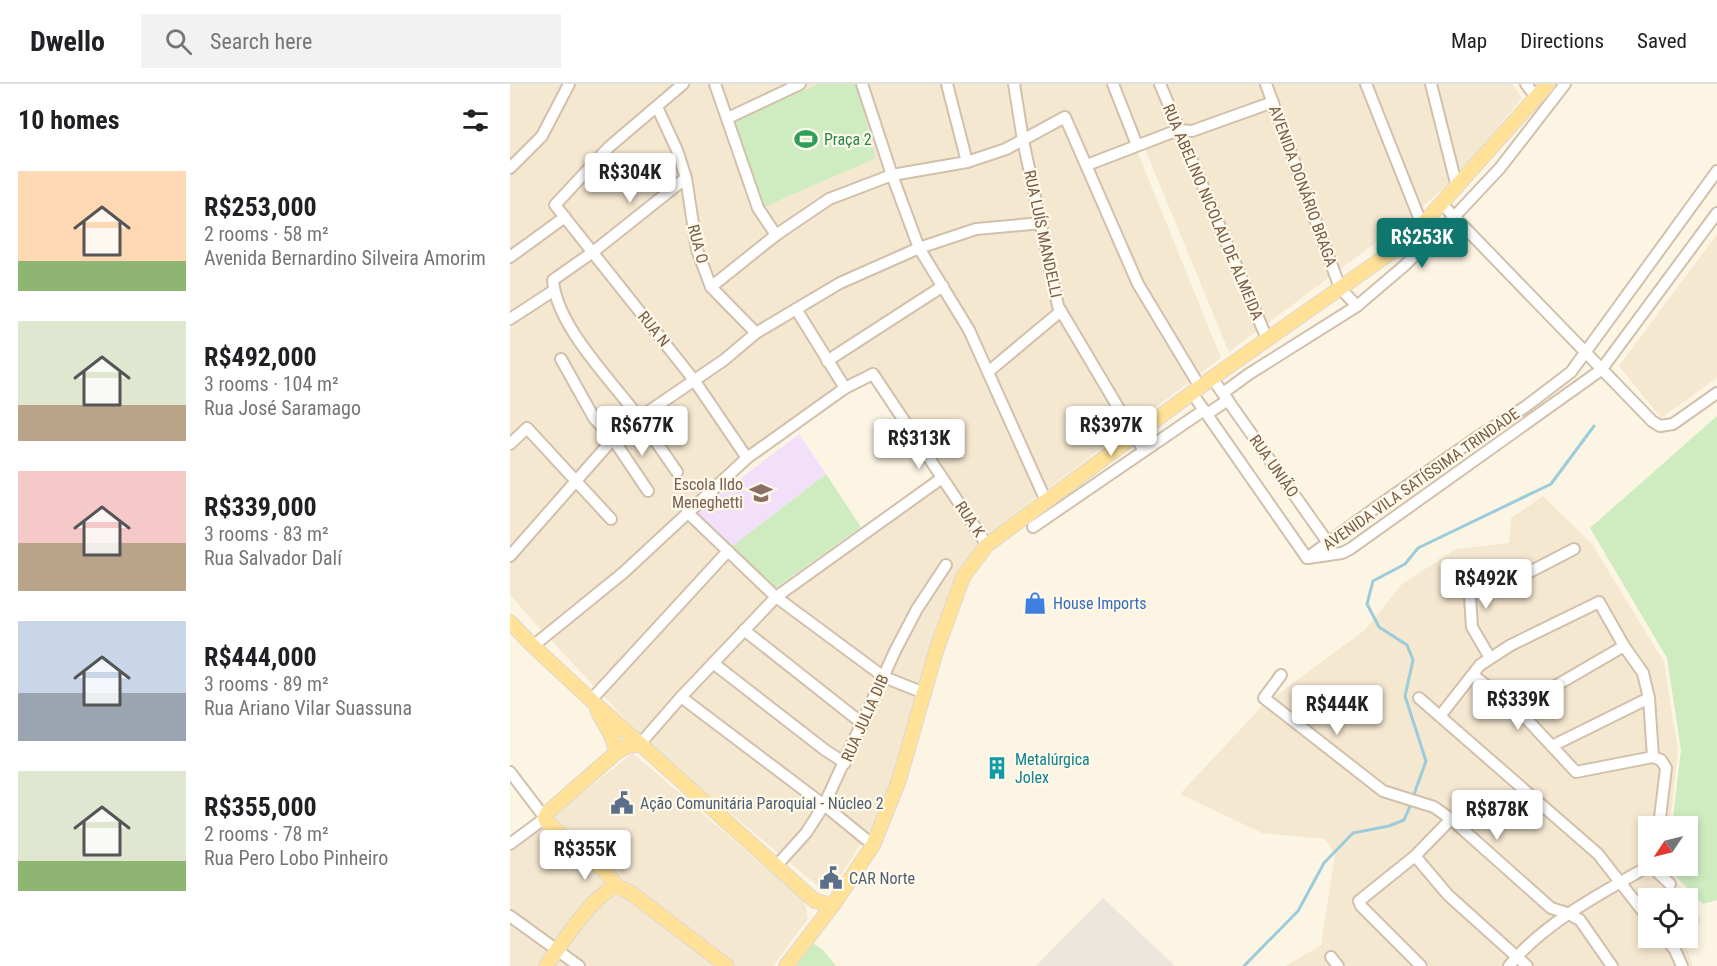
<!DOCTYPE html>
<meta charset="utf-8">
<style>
body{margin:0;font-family:"Roboto Condensed",sans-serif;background:#f2f2f2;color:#202124;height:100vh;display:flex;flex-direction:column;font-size:22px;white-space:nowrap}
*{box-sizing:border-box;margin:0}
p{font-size:20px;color:#757577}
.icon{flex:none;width:33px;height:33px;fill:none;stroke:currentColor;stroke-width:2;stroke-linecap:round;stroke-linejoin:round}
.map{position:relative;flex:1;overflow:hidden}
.side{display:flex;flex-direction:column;background:#fff;width:510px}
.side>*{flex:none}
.needle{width:39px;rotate:235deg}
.buttons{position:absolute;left:1128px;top:732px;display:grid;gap:12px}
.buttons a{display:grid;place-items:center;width:60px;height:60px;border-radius:0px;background:#fff;box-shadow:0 3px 9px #0003;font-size:30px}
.price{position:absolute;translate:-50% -51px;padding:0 14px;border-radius:6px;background:#fff;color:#222;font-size:20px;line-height:39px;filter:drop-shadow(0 2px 3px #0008)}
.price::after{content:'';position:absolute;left:50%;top:36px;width:18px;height:14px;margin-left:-9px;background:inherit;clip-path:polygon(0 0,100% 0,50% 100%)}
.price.current{background:#0f766e;color:#fff}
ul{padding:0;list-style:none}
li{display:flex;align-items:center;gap:18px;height:150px;padding:0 18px}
li span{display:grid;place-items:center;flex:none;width:168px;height:120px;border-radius:0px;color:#555}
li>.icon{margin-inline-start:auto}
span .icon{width:72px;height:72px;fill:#fffc;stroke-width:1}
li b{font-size:26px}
h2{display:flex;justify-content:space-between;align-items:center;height:72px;padding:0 18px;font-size:26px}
header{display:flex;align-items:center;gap:36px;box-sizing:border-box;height:84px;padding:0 30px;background:#fff;border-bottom:2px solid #e0e0e0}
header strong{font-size:28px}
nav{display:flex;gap:33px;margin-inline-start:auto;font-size:21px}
.search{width:420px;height:54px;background:#f2f2f2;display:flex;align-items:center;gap:15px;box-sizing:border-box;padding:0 21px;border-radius:0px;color:#757577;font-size:22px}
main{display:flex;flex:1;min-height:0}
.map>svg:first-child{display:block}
.residential{fill:#f5e8d1}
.industrial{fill:#ece6de}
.education{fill:#f2e0fa}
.green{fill:#ceecc0}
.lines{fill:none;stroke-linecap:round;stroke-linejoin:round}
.stream{stroke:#9ccbda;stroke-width:3}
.minor-casing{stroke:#d1c0ab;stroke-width:14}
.major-casing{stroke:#ded8d3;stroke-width:16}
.minor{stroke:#fff;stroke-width:10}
.major{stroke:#ffe198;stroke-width:14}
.labels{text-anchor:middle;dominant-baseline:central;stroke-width:4.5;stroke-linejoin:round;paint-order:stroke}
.leisure-label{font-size:16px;fill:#27864d;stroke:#fff9ea;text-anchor:start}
.street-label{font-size:16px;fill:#775c47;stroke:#fff9ea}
.education-label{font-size:16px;fill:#785e54;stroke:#fff9ea;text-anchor:end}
.shop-label{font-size:16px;fill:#366cbe;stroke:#fff9ea;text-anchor:start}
.culture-label{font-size:16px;fill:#0d838f;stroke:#fff9ea;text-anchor:start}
.service-label{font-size:16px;fill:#4e5e75;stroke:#fff9ea;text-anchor:start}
</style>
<header>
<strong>Dwello</strong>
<div class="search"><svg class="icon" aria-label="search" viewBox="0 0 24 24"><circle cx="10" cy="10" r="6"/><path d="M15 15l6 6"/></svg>Search here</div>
<nav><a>Map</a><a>Directions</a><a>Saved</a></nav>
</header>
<main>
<section class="side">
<h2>10 homes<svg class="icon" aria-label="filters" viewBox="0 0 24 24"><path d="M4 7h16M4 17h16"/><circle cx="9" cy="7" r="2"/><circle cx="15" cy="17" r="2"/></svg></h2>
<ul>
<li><span style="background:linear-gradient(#ffd9b3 75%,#8fb573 0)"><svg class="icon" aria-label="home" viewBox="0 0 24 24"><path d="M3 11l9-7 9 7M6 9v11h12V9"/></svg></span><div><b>R$253,000</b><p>2 rooms · 58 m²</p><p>Avenida Bernardino Silveira Amorim</p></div></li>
<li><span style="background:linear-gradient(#dfe7d0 70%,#b9a48a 0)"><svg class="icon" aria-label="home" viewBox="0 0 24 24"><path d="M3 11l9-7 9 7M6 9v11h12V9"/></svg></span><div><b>R$492,000</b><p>3 rooms · 104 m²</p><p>Rua José Saramago</p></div></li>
<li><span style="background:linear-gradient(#f6c9c9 60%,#b9a48a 0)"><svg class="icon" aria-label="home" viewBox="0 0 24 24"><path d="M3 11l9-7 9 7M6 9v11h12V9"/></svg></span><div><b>R$339,000</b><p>3 rooms · 83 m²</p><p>Rua Salvador Dalí</p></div></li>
<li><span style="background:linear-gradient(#c9d6e8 60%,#9aa5b1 0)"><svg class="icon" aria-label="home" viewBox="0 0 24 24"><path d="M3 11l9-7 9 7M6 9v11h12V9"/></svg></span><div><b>R$444,000</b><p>3 rooms · 89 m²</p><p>Rua Ariano Vilar Suassuna</p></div></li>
<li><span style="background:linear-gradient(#dfe7d0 75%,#8fb573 0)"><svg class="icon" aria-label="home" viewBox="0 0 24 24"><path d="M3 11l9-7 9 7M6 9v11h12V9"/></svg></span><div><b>R$355,000</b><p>2 rooms · 78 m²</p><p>Rua Pero Lobo Pinheiro</p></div></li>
</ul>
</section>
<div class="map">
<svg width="1207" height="882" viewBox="0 0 1207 882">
<rect width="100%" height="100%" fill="#fdf5e3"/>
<!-- residential -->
<g class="residential">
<polygon points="0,0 55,0 28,51 0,77"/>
<polygon points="65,0 600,0 711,274 478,450 365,282 329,304 111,486 32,547 0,511 0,91 38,55"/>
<polygon points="608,0 1002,0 1012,14 948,91 908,127 719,268"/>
<polygon points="1207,150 1207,294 1151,334 1109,282"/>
<polygon points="431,401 471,460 368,733 324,802 310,804 140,662 39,554 178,434 265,518"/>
<polygon points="1033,412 1082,460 1154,578 1168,666 1160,742 1138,742 1138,782 1162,782 1166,797 1185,820 1191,838 1178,849 1178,814 1138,814 1138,854 1173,854 1183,882 776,882 811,861 825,770 815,755 752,749 670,710 752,622 855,546 892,500 946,465 999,459 1001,434"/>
<polygon points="123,669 295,818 298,835 263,882 0,882 0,765"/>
</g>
<!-- industrial -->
<polygon class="industrial" points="593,814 665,882 526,882"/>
<!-- education -->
<polygon class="education" points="289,350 316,390 221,463 186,428"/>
<!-- green -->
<g class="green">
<polygon points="308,0 346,0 366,74 254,123 225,37"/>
<polygon points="1207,332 1207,816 1193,820 1166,793 1164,782 1178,782 1178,742 1162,742 1171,666 1157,574 1080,444"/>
<polygon points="316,390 351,443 264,505 221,463"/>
<polygon points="303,859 313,866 326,882 286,882"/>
</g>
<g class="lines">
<!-- stream -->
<g class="stream">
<polyline points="903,713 916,677 895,612 903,576 897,561 869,543 857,520 863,497 895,480 908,464 1041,400 1084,342"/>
<polyline points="734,882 788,827 814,779 843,749 879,742 894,736 901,720"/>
</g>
<!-- minor casing -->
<g class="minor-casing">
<g id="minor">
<polyline points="173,0 99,63 45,121 184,296 237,374"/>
<polyline points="205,0 248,124 266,151"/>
<polyline points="352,0 382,91 409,164 459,246 536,417"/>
<polyline points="437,0 457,78"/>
<polyline points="504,0 513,56 548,222 634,367"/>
<polyline points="603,0 627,61"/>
<polyline points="650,0 757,255"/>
<polyline points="756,0 830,204 847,222"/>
<polyline points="856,0 912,141"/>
<polyline points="921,0 947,103"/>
<polyline points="1016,0 1026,13"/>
<polyline points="147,23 167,66 176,94 187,166 201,203 246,249"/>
<polyline points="218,34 290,0"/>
<polyline points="577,81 668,46 682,47 763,18"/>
<polyline points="0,84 32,52 59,0"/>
<polyline points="931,119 1142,337 1150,342 1163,340 1207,309"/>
<polyline points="0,173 55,133"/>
<polyline points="201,203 266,151 319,115 382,91 457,78 496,65 555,33 628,200 690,303"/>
<polyline points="286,225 335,304"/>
<polyline points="0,235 43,207"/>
<polyline points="51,275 84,334 103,355 138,407"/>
<polyline points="317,277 433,202"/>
<polyline points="478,288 551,227"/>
<polyline points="702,294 821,463"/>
<polyline points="682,309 797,474"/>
<polyline points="713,309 739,290 847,222 894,182 944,133 990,84 1055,0"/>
<polyline points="697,330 718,316"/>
<polyline points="0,360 17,344 101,435"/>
<path d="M167,388c-13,-19 -26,-38 -40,-57 -27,-36 -81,-90 -84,-135l40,-28 93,-74"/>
<polyline points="177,428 266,513 374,593 414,609"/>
<polyline points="523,443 694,326"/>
<polyline points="0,472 103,355 129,334 214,276 246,249 330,199 409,164 466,145 532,139"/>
<polyline points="797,474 868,422 966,354 1015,323 1061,288 1207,87"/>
<polyline points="798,474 832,469 840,465 1091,286 1207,129"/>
<polyline points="958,483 962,543 980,574"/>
<polyline points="960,503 1006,495 1064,465"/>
<polyline points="234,546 353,640"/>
<polyline points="23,562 113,489 237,374 335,304 363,290 477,461"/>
<polyline points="203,579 315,666 335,679"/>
<polyline points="771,591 754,614 873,707 924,723 941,735 1041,824 1057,829 1070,836 1102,882"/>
<polyline points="963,591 1011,629 1066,688 1143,673 1151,676 1156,684 1149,742"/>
<polyline points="171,613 314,721 363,761"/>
<polyline points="909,614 1088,770 1138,834"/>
<polyline points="81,616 218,467"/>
<polyline points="1011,629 1035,608 1114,562"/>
<polyline points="930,632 970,581 1001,561 1089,518 1114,562 1133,589 1139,614 1143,673"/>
<polyline points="130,660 171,613 266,513 432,394"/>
<polyline points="1042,662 1139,614"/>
<polyline points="0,688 35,734 0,760"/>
<polyline points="905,772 938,811 1017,882"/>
<polyline points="267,781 296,749 314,721 386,565 407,525 436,481"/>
<polyline points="1141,782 1160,800"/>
<polyline points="0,832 69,882"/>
<polyline points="1155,854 1165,866 1172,882"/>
<polyline points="821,873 828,882"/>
<polyline points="911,882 851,822 849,817 905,772 941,735"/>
<path d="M999,882c33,-42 94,-74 140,-100"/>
</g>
</g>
<!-- major casing -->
<g class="major-casing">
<g id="major">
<polyline points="0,538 23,562 81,616 305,817 323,821"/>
<polyline points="87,626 101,651 107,668"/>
<polyline points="130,660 118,662 107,668 38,728 35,734 37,738 79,776 93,785 107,802 121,809 217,882"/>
<path d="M36,882c14,-20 48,-73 71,-80"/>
<polyline points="276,882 323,821 363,761 389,696 426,567 453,493 477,461 702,294 883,167 912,141 1038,0"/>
</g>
</g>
<!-- minor -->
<use href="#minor" class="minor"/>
<!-- major -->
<use href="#major" class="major"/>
</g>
<!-- icons -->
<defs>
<g id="stadium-bare" transform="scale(1.8)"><path d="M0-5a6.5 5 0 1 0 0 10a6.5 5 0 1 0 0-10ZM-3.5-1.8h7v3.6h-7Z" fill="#2e9e5b" stroke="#fff9ea" stroke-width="2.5" paint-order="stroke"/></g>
<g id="school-bare" transform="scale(1.8)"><path d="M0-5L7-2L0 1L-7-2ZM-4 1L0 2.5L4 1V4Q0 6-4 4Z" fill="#8d6e63" stroke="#fff9ea" stroke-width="2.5" paint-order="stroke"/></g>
<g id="shop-bare" transform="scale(1.8)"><path d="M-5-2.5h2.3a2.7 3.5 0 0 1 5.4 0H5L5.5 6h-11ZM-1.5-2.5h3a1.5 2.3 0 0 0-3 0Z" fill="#3f7fe0" stroke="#fff9ea" stroke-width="2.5" paint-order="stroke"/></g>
<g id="building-bare" transform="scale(1.8)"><path d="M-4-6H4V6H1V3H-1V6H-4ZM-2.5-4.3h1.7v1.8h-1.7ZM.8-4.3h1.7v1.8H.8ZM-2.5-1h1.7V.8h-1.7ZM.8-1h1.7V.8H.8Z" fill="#0f9aa8" stroke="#fff9ea" stroke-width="2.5" paint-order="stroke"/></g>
<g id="civic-bare" transform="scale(1.8)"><path d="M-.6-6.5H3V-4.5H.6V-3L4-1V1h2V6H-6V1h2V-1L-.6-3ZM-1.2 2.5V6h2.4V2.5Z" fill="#5c6f8a" stroke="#fff9ea" stroke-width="2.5" paint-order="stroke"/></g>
</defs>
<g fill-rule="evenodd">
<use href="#stadium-bare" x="296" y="55"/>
<use href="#school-bare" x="251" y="409"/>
<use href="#shop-bare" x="525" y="519"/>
<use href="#building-bare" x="487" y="684"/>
<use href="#civic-bare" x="112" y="719"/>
<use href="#civic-bare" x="321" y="794"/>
</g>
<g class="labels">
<!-- leisure labels -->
<g class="leisure-label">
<text x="314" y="55">Praça 2</text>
</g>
<!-- street labels -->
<g class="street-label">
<text transform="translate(793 102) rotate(70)">AVENIDA DONÁRIO BRAGA</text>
<text transform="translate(703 128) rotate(67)">RUA ABELINO NICOLAU DE ALMEIDA</text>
<text transform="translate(533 150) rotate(78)">RUA LUÍS MANDELLI</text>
<text transform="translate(188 160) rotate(75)">RUA O</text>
<text transform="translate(144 245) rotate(51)">RUA N</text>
<text transform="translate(764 382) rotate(55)">RUA UNIÃO</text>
<text transform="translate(911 395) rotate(-35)">AVENIDA VILA SATÍSSIMA TRINDADE</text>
<text transform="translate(460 435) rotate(56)">RUA K</text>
<text transform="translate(355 634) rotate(-66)">RUA JULIA DIB</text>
</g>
<!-- education labels -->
<g class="education-label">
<text x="233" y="400">Escola Ildo<tspan x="233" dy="18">Meneghetti</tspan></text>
</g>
<!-- shop labels -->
<g class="shop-label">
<text x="543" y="519">House Imports</text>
</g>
<!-- culture labels -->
<g class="culture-label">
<text x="505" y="675">Metalúrgica<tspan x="505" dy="18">Jolex</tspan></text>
</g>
<!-- service labels -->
<g class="service-label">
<text x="130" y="719">Ação Comunitária Paroquial - Núcleo 2</text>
<text x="339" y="794">CAR Norte</text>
</g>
</g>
</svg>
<div class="buttons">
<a><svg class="needle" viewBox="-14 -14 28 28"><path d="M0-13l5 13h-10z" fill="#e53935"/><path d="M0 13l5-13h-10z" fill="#757577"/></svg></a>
<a><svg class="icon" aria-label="locate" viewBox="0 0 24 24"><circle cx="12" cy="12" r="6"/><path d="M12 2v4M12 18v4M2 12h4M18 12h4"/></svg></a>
</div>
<b class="price" style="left:120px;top:120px">R$304K</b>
<b class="price current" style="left:912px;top:185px">R$253K</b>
<b class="price" style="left:132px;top:373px">R$677K</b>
<b class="price" style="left:601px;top:373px">R$397K</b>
<b class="price" style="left:409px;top:386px">R$313K</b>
<b class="price" style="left:976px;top:526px">R$492K</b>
<b class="price" style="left:1008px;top:647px">R$339K</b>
<b class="price" style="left:827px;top:652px">R$444K</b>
<b class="price" style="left:987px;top:757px">R$878K</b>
<b class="price" style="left:75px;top:797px">R$355K</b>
</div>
</main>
